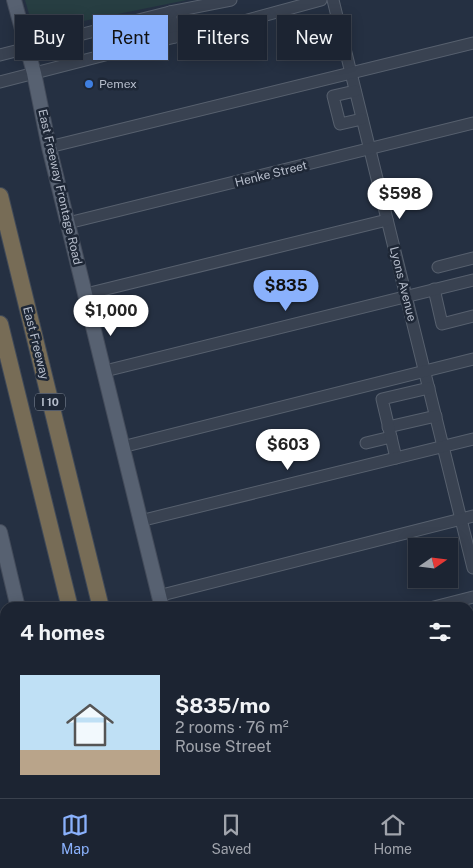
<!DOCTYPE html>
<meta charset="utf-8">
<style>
body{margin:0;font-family:"Public Sans",sans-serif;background:#29303e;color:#f1f3f6;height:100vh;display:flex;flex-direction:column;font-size:19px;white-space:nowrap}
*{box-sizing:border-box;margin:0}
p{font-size:16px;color:#a0a4ac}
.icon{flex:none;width:28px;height:28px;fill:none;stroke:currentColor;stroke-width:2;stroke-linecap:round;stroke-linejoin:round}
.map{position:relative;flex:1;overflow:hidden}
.side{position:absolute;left:0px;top:602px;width:474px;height:196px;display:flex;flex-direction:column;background:#1c2432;border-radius:15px 15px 0 0;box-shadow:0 2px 12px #0003,0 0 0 1px #3a414d}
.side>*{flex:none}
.hud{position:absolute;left:15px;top:15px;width:444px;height:45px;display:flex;gap:10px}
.needle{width:32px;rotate:76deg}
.fabs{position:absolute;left:408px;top:538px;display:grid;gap:10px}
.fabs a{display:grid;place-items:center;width:50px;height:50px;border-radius:0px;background:#1c2432;box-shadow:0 2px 12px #0003,0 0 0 1px #3a414d;font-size:25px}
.price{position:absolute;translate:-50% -42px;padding:0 11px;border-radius:18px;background:#fff;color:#222;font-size:16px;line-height:32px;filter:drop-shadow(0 1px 2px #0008)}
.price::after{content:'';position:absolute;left:50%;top:30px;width:15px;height:11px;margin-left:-8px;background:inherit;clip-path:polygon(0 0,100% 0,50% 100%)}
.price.selected{background:#8ab1fc;color:#111}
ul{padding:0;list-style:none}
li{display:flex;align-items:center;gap:15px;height:125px;padding:0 20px}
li+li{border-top:1px solid #3a414d}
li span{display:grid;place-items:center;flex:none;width:140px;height:100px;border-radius:0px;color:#555}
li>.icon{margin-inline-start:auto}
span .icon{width:60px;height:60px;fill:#fffc;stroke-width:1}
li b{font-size:21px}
h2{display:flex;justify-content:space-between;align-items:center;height:60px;padding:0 20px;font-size:21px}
.tag{padding:0 18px;border-radius:0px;background:#1c2432;box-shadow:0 2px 12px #0003,0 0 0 1px #3a414d;font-size:18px;line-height:45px}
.tag.selected{background:#8ab1fc;color:#111}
.tab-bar{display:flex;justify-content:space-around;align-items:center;height:70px;border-top:1px solid #3a414d;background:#1c2432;font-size:14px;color:#a0a4ac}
.tab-bar a{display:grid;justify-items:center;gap:2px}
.tab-bar .selected{color:#8ab1fc}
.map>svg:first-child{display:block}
.green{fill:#273e42}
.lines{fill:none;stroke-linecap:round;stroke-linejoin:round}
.minor-casing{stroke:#57606e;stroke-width:13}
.major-casing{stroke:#434b5a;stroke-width:16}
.highway-casing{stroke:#414a58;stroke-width:18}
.minor{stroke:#394251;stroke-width:11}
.major{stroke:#576171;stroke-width:14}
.highway{stroke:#776c56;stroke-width:16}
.shop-dot{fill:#3f7fe0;stroke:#1e2736;stroke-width:2}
.labels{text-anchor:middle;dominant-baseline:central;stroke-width:5;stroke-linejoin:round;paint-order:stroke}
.shield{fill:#1e2736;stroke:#88909e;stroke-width:1}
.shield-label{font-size:11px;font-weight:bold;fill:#b6bdcb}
.poi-label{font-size:12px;fill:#b6bdcb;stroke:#1e2736;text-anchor:start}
.street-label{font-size:12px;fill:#b6bdcb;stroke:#1e2736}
</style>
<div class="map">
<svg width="473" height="798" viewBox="0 0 473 798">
<rect width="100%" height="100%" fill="#253042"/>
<!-- green -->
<polygon class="green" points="25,0 187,0 34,31"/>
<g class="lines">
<!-- minor casing -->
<g class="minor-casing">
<g id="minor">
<polyline points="333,0 473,568"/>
<polyline points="170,12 175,37"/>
<polyline points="0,55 170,12 231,0"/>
<polyline points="0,82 175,37 233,24 321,0"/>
<polyline points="355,91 333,96 340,124 362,119"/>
<polyline points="49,147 473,43"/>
<polyline points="68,223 473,123"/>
<polyline points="438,267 473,258"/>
<polyline points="434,289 442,324 473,316"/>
<polyline points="86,294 387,220"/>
<polyline points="105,371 473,280"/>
<polyline points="388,427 436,416"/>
<polyline points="366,443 391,437"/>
<polyline points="122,447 473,359"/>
<polyline points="396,458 382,399 429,388"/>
<polyline points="140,521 473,439"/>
<polyline points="158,596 473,516"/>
<polyline points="430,608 473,597"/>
<polyline points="0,637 5,642"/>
<polyline points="469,676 473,675"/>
<polyline points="0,711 5,710"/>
<polyline points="469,756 473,755"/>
<polyline points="303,798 320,794"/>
</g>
</g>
<!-- major casing -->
<g class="major-casing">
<g id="major">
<polyline points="14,0 34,73 49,147 162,608"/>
<polyline points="0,532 18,608"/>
<polyline points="64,794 65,798"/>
<polyline points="208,794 209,798"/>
</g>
</g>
<!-- highway casing -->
<g class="highway-casing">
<g id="highway">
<polyline points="0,196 101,608"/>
<polyline points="0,324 70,608"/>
<polyline points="117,794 119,798"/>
<polyline points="147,794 149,798"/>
</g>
</g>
<!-- minor -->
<use href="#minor" class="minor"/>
<!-- major -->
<use href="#major" class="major"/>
<!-- highway -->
<use href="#highway" class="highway"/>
</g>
<!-- markers -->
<circle class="shop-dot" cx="89" cy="84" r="5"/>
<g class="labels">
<!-- shield labels -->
<rect class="shield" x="35" y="393.5" width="30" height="17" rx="4"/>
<g class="shield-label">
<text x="50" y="402">I 10</text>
</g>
<!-- poi labels -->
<g class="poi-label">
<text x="99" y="84">Pemex</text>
</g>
<!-- street labels -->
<g class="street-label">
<text transform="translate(271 174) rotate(-14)">Henke Street</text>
<text transform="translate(60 187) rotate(77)">East Freeway Frontage Road</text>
<text transform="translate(403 284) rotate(76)">Lyons Avenue</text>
<text transform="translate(36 343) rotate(76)">East Freeway</text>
</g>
</g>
</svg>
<div class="fabs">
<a><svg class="needle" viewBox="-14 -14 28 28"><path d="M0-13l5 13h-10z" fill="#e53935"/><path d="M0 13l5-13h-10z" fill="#a0a4ac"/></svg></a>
</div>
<b class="price" style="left:400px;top:220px">$598</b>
<b class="price selected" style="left:286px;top:312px">$835</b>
<b class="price" style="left:111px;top:337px">$1,000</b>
<b class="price" style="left:288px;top:471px">$603</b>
<div class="hud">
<a class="tag">Buy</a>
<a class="tag selected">Rent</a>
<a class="tag">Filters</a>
<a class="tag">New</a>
</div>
<section class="side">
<h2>4 homes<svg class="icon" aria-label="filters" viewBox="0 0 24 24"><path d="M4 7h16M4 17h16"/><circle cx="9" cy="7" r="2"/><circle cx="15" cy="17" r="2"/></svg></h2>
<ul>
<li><span style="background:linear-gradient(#bfe0f5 75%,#b9a48a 0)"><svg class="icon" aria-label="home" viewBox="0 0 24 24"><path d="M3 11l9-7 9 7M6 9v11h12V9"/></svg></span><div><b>$835/mo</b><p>2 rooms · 76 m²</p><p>Rouse Street</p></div></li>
</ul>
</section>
</div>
<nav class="tab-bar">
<a class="selected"><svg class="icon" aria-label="map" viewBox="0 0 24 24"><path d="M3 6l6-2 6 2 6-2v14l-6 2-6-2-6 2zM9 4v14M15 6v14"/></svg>Map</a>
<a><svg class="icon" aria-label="saved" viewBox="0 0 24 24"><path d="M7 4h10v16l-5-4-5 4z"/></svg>Saved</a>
<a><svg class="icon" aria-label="home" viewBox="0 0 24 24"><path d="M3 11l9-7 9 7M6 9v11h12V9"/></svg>Home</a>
</nav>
